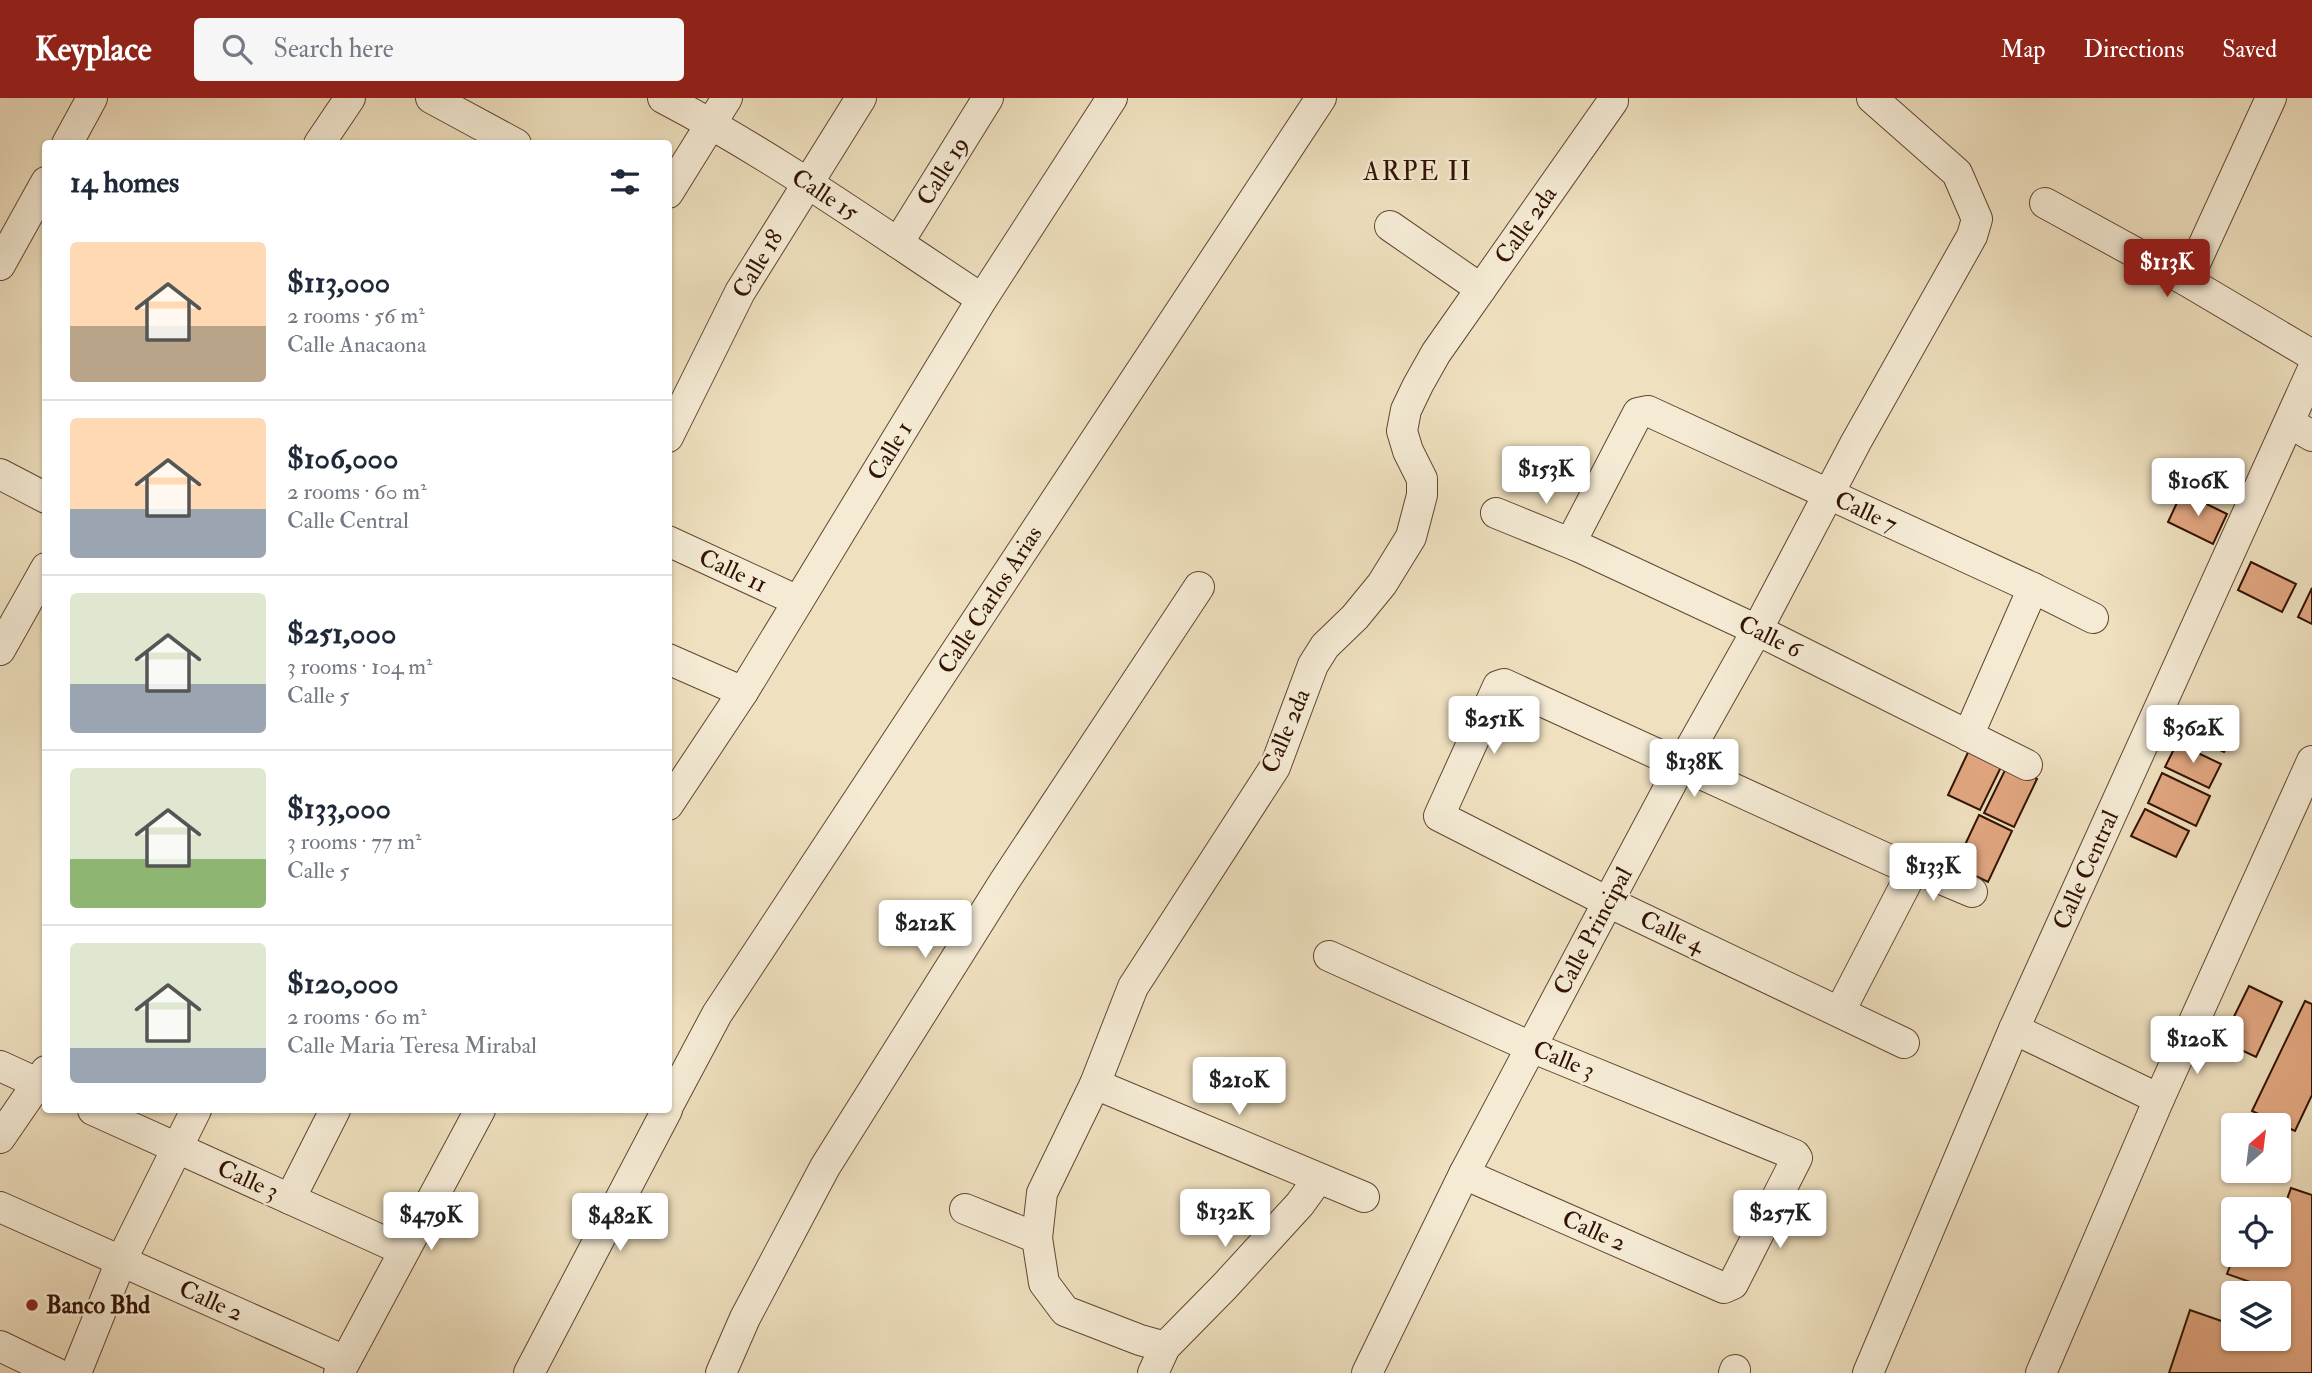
<!DOCTYPE html>
<meta charset="utf-8">
<style>
body{margin:0;font-family:"IM FELL Double Pica",serif;background:#f6f6f7;color:#1f2937;height:100vh;display:flex;flex-direction:column;font-size:26px;white-space:nowrap}
*{box-sizing:border-box;margin:0}
p{font-size:23px;color:#747a83}
.icon{flex:none;width:38px;height:38px;fill:none;stroke:currentColor;stroke-width:2;stroke-linecap:round;stroke-linejoin:round}
.map{position:relative;flex:1;overflow:hidden}
.sheet{position:absolute;left:42px;top:42px;width:630px;height:973px;display:flex;flex-direction:column;background:#fff;border-radius:7px;box-shadow:0 2px 5px #0004}
.sheet>*{flex:none}
.needle{width:46px;rotate:28deg}
.buttons{position:absolute;left:2221px;top:1015px;display:grid;gap:14px}
.buttons a{display:grid;place-items:center;width:70px;height:70px;border-radius:7px;background:#fff;box-shadow:0 2px 5px #0004;font-size:35px}
.price{position:absolute;translate:-50% -60px;padding:0 16px;border-radius:7px;background:#fff;color:#222;font-size:23px;line-height:46px;filter:drop-shadow(0 2px 4px #0008)}
.price::after{content:'';position:absolute;left:50%;top:42px;width:21px;height:16px;margin-left:-10px;background:inherit;clip-path:polygon(0 0,100% 0,50% 100%)}
.price.selected{background:#8f2418;color:#fff}
ul{padding:0;list-style:none}
li{display:flex;align-items:center;gap:21px;height:175px;padding:0 28px}
li+li{border-top:2px solid #e0e1e3}
li span{display:grid;place-items:center;flex:none;width:196px;height:140px;border-radius:7px;color:#555}
li>.icon{margin-inline-start:auto}
span .icon{width:84px;height:84px;fill:#fffc;stroke-width:1}
li b{font-size:30px}
h2{display:flex;justify-content:space-between;align-items:center;height:84px;padding:0 28px;font-size:30px}
header{display:flex;align-items:center;gap:42px;box-sizing:border-box;height:98px;padding:0 35px;background:#8f2418;color:#fff}
header strong{font-size:33px}
nav{display:flex;gap:38px;margin-inline-start:auto;font-size:24px}
.search{width:490px;height:63px;background:#f6f6f7;display:flex;align-items:center;gap:18px;box-sizing:border-box;padding:0 24px;border-radius:7px;color:#747a83;font-size:26px}
.map>svg:first-child{display:block}
.building{fill:#e2a781;stroke:#321202;stroke-width:2}
.lines{fill:none;stroke-linecap:round;stroke-linejoin:round}
.minor-casing{stroke:#614631;stroke-width:32}
.minor{stroke:#f5ebd5;stroke-width:30}
.poi-dot{fill:#8f2418;stroke:#f5ebd5;stroke-width:2.5}
.labels{text-anchor:middle;dominant-baseline:central;stroke-width:5;stroke-linejoin:round;paint-order:stroke}
.street-label{font-size:24px;fill:#321202;stroke:#f5ebd5}
.poi-label{font-size:24px;font-weight:bold;fill:#321202;stroke:#f5ebd5;text-anchor:start}
.neighbourhood-label{font-size:26px;letter-spacing:2px;fill:#321202;stroke:#f5ebd5}
</style>
<header>
<strong>Keyplace</strong>
<div class="search"><svg class="icon" aria-label="search" viewBox="0 0 24 24"><circle cx="10" cy="10" r="6"/><path d="M15 15l6 6"/></svg>Search here</div>
<nav><a>Map</a><a>Directions</a><a>Saved</a></nav>
</header>
<div class="map">
<svg width="2312" height="1275" viewBox="0 0 2312 1275">
<rect width="100%" height="100%" fill="#efe0bf"/>
<filter id="stains"><feTurbulence type="fractalNoise" baseFrequency=".00286" numOctaves="4"/><feColorMatrix values="0 0 0 0 .2 0 0 0 0 .09 0 0 0 0 .02 0 0 0 .5 -.17"/></filter>
<radialGradient id="worn" r=".72"><stop offset=".6" stop-color="#630" stop-opacity="0"/><stop offset="1" stop-color="#630" stop-opacity=".3"/></radialGradient>
<!-- building -->
<g class="building">
<polygon points="2182,394 2227,416 2213,446 2168,424"/>
<polygon points="2251,464 2296,486 2282,514 2238,492"/>
<polygon points="2312,490 2312,526 2298,519"/>
<polygon points="2193,612 2235,632 2224,654 2182,634"/>
<polygon points="2177,645 2221,666 2209,690 2165,669"/>
<polygon points="1971,648 2004,663 1980,712 1948,697"/>
<polygon points="2008,666 2037,681 2014,729 1984,715"/>
<polygon points="2162,675 2210,698 2196,728 2148,705"/>
<polygon points="2145,711 2189,733 2176,759 2131,738"/>
<polygon points="1979,717 2012,733 1988,784 1955,768"/>
<polygon points="2249,888 2282,904 2256,959 2222,943"/>
<polygon points="2305,903 2312,906 2312,997 2295,1033 2252,1013"/>
<polygon points="2291,1090 2312,1097 2312,1275 2169,1275 2190,1212 2233,1227 2233,1241 2278,1241 2278,1195 2256,1195 2259,1187 2227,1176 2234,1157 2278,1157 2278,1117 2281,1118"/>
</g>
<g class="lines">
<!-- minor casing -->
<g class="minor-casing">
<g id="minor">
<polyline points="431,0 516,46"/>
<path d="M663,0c111,58 214,132 319,201"/>
<polyline points="67,46 92,0"/>
<polyline points="319,46 350,0"/>
<polyline points="668,95 727,0"/>
<polyline points="2045,105 2187,183 2312,257"/>
<polyline points="1390,128 1481,191"/>
<polyline points="898,145 988,0"/>
<polyline points="0,167 46,84"/>
<polyline points="2187,183 2271,0"/>
<polyline points="2290,325 2312,338"/>
<polyline points="668,339 740,194 861,0"/>
<polyline points="0,376 46,400"/>
<polyline points="1496,415 1577,448"/>
<polyline points="668,443 798,503"/>
<polyline points="0,552 46,470"/>
<polyline points="668,561 743,594"/>
<polyline points="1968,638 2033,490"/>
<polyline points="2027,667 1757,532 1577,448 1572,442 1638,315 1648,313 2033,490 2093,520"/>
<polyline points="668,707 743,594 982,201 1112,0"/>
<polyline points="1905,769 1915,770 1972,794"/>
<polyline points="1329,858 1531,949 1795,1057 1797,1060 1733,1186 1724,1190 1464,1076"/>
<polyline points="1840,913 1910,778 1905,769 1504,586 1498,588 1439,718 1608,804 1904,945"/>
<polyline points="2014,931 2159,1001"/>
<polyline points="0,968 46,989"/>
<polyline points="1095,986 1364,1099"/>
<polyline points="668,1008 717,916 1321,0"/>
<polyline points="93,1012 403,1152"/>
<polyline points="0,1040 46,973"/>
<polyline points="290,1101 335,1012"/>
<polyline points="0,1109 345,1263"/>
<polyline points="965,1111 1037,1140"/>
<polyline points="0,1248 56,1275"/>
<polyline points="1165,1249 1140,1242 1065,1213 1044,1185 1037,1140 1042,1095 1095,986 1133,889 1275,669 1313,567 1325,548 1355,519 1382,486 1411,439 1422,397 1422,381 1408,353 1402,333 1406,312 1418,287 1436,255 1613,3 1612,0"/>
<polyline points="76,1275 121,1163 196,1012"/>
<polyline points="339,1275 480,1012"/>
<polyline points="529,1275 667,1012"/>
<polyline points="721,1275 745,1220 825,1069 1004,784 1199,489"/>
<polyline points="1153,1275 1165,1249 1225,1188 1300,1106 1318,1081"/>
<polyline points="1367,1275 1464,1076 1608,804 1681,667 1757,532 1856,344 1972,138 1977,121 1957,75 1872,0"/>
<polyline points="1734,1275 1735,1272"/>
<polyline points="1868,1275 2014,931 2312,273"/>
<polyline points="2041,1275 2159,1001 2312,663"/>
</g>
</g>
<!-- minor -->
<use href="#minor" class="minor"/>
</g>
<!-- markers -->
<circle class="poi-dot" cx="32" cy="1207" r="7"/>
<g class="labels">
<!-- street labels -->
<g class="street-label">
<text transform="translate(943 73) rotate(-58)">Calle 19</text>
<text transform="translate(825 97) rotate(33)">Calle 15</text>
<text transform="translate(1526 127) rotate(-55)">Calle 2da</text>
<text transform="translate(758 166) rotate(-59)">Calle 18</text>
<text transform="translate(890 353) rotate(-59)">Calle 1</text>
<text transform="translate(1866 414) rotate(25)">Calle 7</text>
<text transform="translate(733 473) rotate(25)">Calle 11</text>
<text transform="translate(990 502) rotate(-57)">Calle Carlos Arias</text>
<text transform="translate(1770 539) rotate(26)">Calle 6</text>
<text transform="translate(1286 633) rotate(-67)">Calle 2da</text>
<text transform="translate(2086 772) rotate(-66)">Calle Central</text>
<text transform="translate(1593 833) rotate(-62)">Calle Principal</text>
<text transform="translate(1672 834) rotate(25)">Calle 4</text>
<text transform="translate(1564 962) rotate(22)">Calle 3</text>
<text transform="translate(248 1082) rotate(24)">Calle 3</text>
<text transform="translate(1594 1133) rotate(24)">Calle 2</text>
<text transform="translate(211 1203) rotate(24)">Calle 2</text>
</g>
<!-- poi labels -->
<g class="poi-label">
<text x="46" y="1207">Banco Bhd</text>
</g>
<!-- neighbourhood labels -->
<g class="neighbourhood-label">
<text x="1418" y="74">ARPE II</text>
</g>
</g>
<rect width="100%" height="100%" filter="url(#stains)"/>
<rect width="100%" height="100%" fill="url(#worn)"/>
</svg>
<div class="buttons">
<a><svg class="needle" viewBox="-14 -14 28 28"><path d="M0-13l5 13h-10z" fill="#e53935"/><path d="M0 13l5-13h-10z" fill="#747a83"/></svg></a>
<a><svg class="icon" aria-label="locate" viewBox="0 0 24 24"><circle cx="12" cy="12" r="6"/><path d="M12 2v4M12 18v4M2 12h4M18 12h4"/></svg></a>
<a><svg class="icon" aria-label="layers" viewBox="0 0 24 24"><path d="M12 4l9 5-9 5-9-5zM3 14l9 5 9-5"/></svg></a>
</div>
<b class="price selected" style="left:2167px;top:201px">$113K</b>
<b class="price" style="left:1546px;top:408px">$153K</b>
<b class="price" style="left:2198px;top:420px">$106K</b>
<b class="price" style="left:1494px;top:658px">$251K</b>
<b class="price" style="left:2193px;top:667px">$362K</b>
<b class="price" style="left:1694px;top:701px">$138K</b>
<b class="price" style="left:1933px;top:805px">$133K</b>
<b class="price" style="left:925px;top:862px">$212K</b>
<b class="price" style="left:2197px;top:978px">$120K</b>
<b class="price" style="left:1239px;top:1019px">$210K</b>
<b class="price" style="left:1225px;top:1151px">$132K</b>
<b class="price" style="left:1780px;top:1152px">$257K</b>
<b class="price" style="left:431px;top:1154px">$479K</b>
<b class="price" style="left:620px;top:1155px">$482K</b>
<section class="sheet">
<h2>14 homes<svg class="icon" aria-label="filters" viewBox="0 0 24 24"><path d="M4 7h16M4 17h16"/><circle cx="9" cy="7" r="2"/><circle cx="15" cy="17" r="2"/></svg></h2>
<ul>
<li><span style="background:linear-gradient(#ffd9b3 60%,#b9a48a 0)"><svg class="icon" aria-label="home" viewBox="0 0 24 24"><path d="M3 11l9-7 9 7M6 9v11h12V9"/></svg></span><div><b>$113,000</b><p>2 rooms · 56 m²</p><p>Calle Anacaona</p></div></li>
<li><span style="background:linear-gradient(#ffd9b3 65%,#9aa5b1 0)"><svg class="icon" aria-label="home" viewBox="0 0 24 24"><path d="M3 11l9-7 9 7M6 9v11h12V9"/></svg></span><div><b>$106,000</b><p>2 rooms · 60 m²</p><p>Calle Central</p></div></li>
<li><span style="background:linear-gradient(#dfe7d0 65%,#9aa5b1 0)"><svg class="icon" aria-label="home" viewBox="0 0 24 24"><path d="M3 11l9-7 9 7M6 9v11h12V9"/></svg></span><div><b>$251,000</b><p>3 rooms · 104 m²</p><p>Calle 5</p></div></li>
<li><span style="background:linear-gradient(#dfe7d0 65%,#8fb573 0)"><svg class="icon" aria-label="home" viewBox="0 0 24 24"><path d="M3 11l9-7 9 7M6 9v11h12V9"/></svg></span><div><b>$133,000</b><p>3 rooms · 77 m²</p><p>Calle 5</p></div></li>
<li><span style="background:linear-gradient(#dfe7d0 75%,#9aa5b1 0)"><svg class="icon" aria-label="home" viewBox="0 0 24 24"><path d="M3 11l9-7 9 7M6 9v11h12V9"/></svg></span><div><b>$120,000</b><p>2 rooms · 60 m²</p><p>Calle Maria Teresa Mirabal</p></div></li>
</ul>
</section>
</div>
